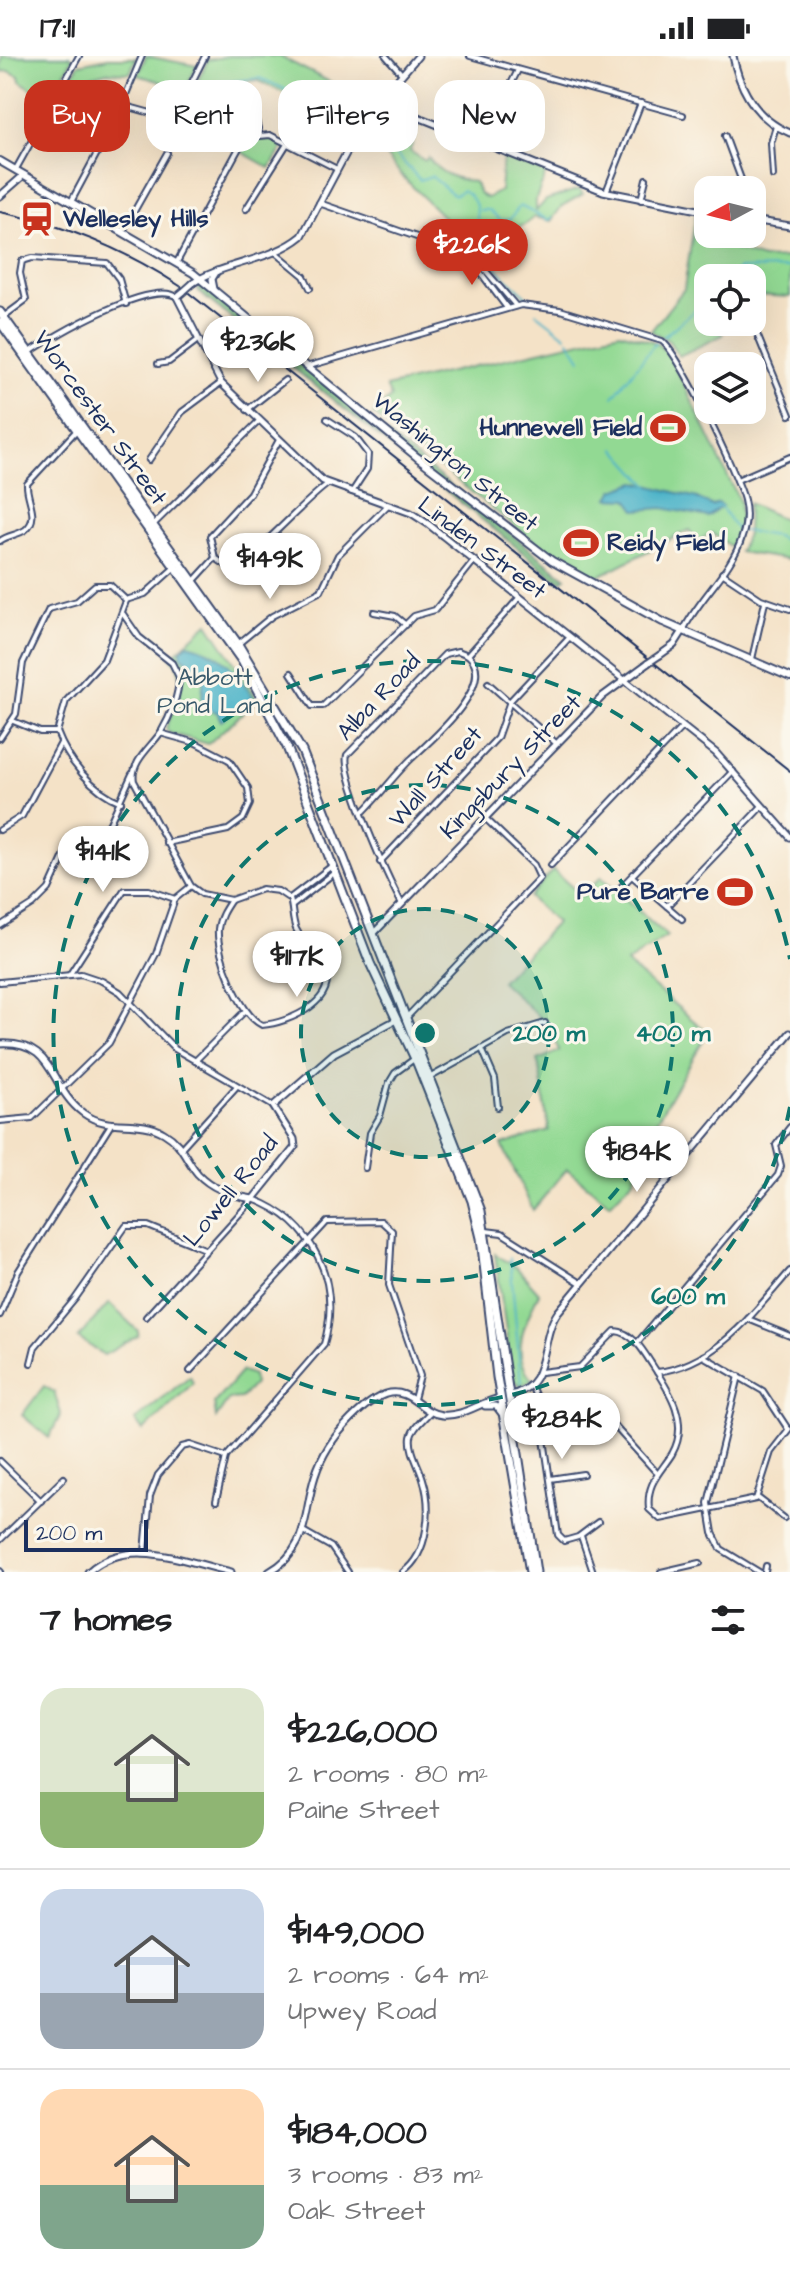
<!DOCTYPE html>
<meta charset="utf-8">
<style>
body{margin:0;font-family:"Architects Daughter",sans-serif;background:#f6f6f6;color:#202124;height:100vh;display:flex;flex-direction:column;font-size:30px;white-space:nowrap}
*{box-sizing:border-box;margin:0}
p{font-size:26px;color:#757577}
.icon{flex:none;width:44px;height:44px;fill:none;stroke:currentColor;stroke-width:2;stroke-linecap:round;stroke-linejoin:round}
.map{position:relative;height:1516px;overflow:hidden}
.panel{display:flex;flex-direction:column;background:#fff;flex:1}
.panel>*{flex:none}
.banner{position:absolute;left:24px;top:24px;width:742px;height:72px;display:flex;gap:16px}
.needle{width:52px;rotate:263deg}
.buttons{position:absolute;left:694px;top:120px;display:grid;gap:16px}
.buttons a{display:grid;place-items:center;width:72px;height:72px;border-radius:16px;background:#fff;box-shadow:0 8px 32px #0002;font-size:40px}
.scale{position:absolute;left:24px;bottom:20px;width:124px;box-sizing:border-box;padding-left:8px;border:4px solid #1b2f5e;border-top:0;font-size:22px;line-height:28px;white-space:nowrap;color:#1b2f5e;-webkit-text-stroke:6px #fbf7ec;paint-order:stroke}
.price{position:absolute;translate:-50% -68px;padding:0 18px;border-radius:28px;background:#fff;color:#222;font-size:26px;line-height:52px;filter:drop-shadow(0 2px 4px #0008)}
.price::after{content:'';position:absolute;left:50%;top:48px;width:24px;height:18px;margin-left:-12px;background:inherit;clip-path:polygon(0 0,100% 0,50% 100%)}
.price.active{background:#c8321e;color:#fff}
ul{padding:0;list-style:none}
li{display:flex;align-items:center;gap:24px;height:200px;padding:0 40px}
li+li{border-top:2px solid #e0e0e0}
li span{display:grid;place-items:center;flex:none;width:224px;height:160px;border-radius:24px;color:#555}
li>.icon{margin-inline-start:auto}
span .icon{width:96px;height:96px;fill:#fffc;stroke-width:1}
li b{font-size:34px}
h2{display:flex;justify-content:space-between;align-items:center;height:96px;padding:0 40px;font-size:34px}
.tag{padding:0 28px;border-radius:24px;background:#fff;box-shadow:0 8px 32px #0002;font-size:28px;line-height:72px}
.tag.active{background:#c8321e;color:#fff}
.status{display:flex;justify-content:space-between;align-items:center;height:56px;padding:0 40px;background:#fff;direction:ltr}
.status svg{height:22px;fill:currentColor}
.map>svg:first-child{display:block}
.green{fill:#92d993;stroke:#568478;stroke-width:2}
.forest{fill:#75b97d;stroke:#48746e;stroke-width:2}
.water{fill:#49b2c8;stroke:#327093;stroke-width:2}
.lines{fill:none;stroke-linecap:round;stroke-linejoin:round}
.stream{stroke:#49b2c8;stroke-width:2}
.minor-casing{stroke:#3c4a6e;stroke-width:8}
.tertiary-casing{stroke:#3c4a6e;stroke-width:9}
.secondary-casing{stroke:#3c4a6e;stroke-width:9}
.primary-casing{stroke:#3c4a6e;stroke-width:10}
.trunk-casing{stroke:#3c4a6e;stroke-width:11}
.minor{stroke:#fff;stroke-width:4}
.tertiary{stroke:#fff;stroke-width:5}
.secondary{stroke:#fff;stroke-width:5}
.primary{stroke:#fff;stroke-width:6}
.trunk{stroke:#fff;stroke-width:7}
.rail{stroke:#1b2f5e;stroke-width:2}
.tertiary-bridge-casing{stroke:#3c4a6e;stroke-width:9;stroke-linecap:butt}
.secondary-bridge-casing{stroke:#3c4a6e;stroke-width:9;stroke-linecap:butt}
.tertiary-bridge{stroke:#fff;stroke-width:5}
.secondary-bridge{stroke:#fff;stroke-width:5}
.ring{fill:none;stroke:#0f766e;stroke-width:4;stroke-dasharray:14 10}
.labels{text-anchor:middle;dominant-baseline:central;stroke-width:6;stroke-linejoin:round;paint-order:stroke}
.poi-label{font-size:24px;font-weight:bold;fill:#1b2f5e;stroke:#fbf7ec;text-anchor:start}
.street-label{font-size:24px;fill:#1b2f5e;stroke:#fbf7ec}
.park-label{font-size:24px;fill:#395a6b;stroke:#fbf7ec}
.centre{fill:#0f766e;stroke:#fbf7ec;stroke-width:4}
.ring-label{font-size:24px;text-anchor:middle;font-weight:bold;fill:#0f766e;stroke:#fbf7ec;stroke-width:6;stroke-linejoin:round;paint-order:stroke}
</style>
<div class="status"><b>17:11</b><svg viewBox="0 0 49 12"><path d="M0 12V9h3v3zM5 12V6h3v6zM10 12V3h3v9zM15 12V0h3v12zM26 1h20v11H26zM47 4h2v5h-2z"/></svg></div>
<div class="map">
<svg width="790" height="1516" viewBox="0 0 790 1516">
<rect width="100%" height="100%" fill="#fbf7ec"/>
<filter id="ink" filterUnits="userSpaceOnUse"><feTurbulence type="fractalNoise" baseFrequency=".0125" numOctaves="2"/><feDisplacementMap in="SourceGraphic" scale="16" xChannelSelector="R" yChannelSelector="G"/><feConvolveMatrix kernelMatrix="1 2 1 2 8 2 1 2 1" color-interpolation-filters="sRGB"/></filter>
<filter id="wash" filterUnits="userSpaceOnUse"><feTurbulence type="fractalNoise" baseFrequency=".006" numOctaves="4" result="noise"/><feDisplacementMap in="SourceGraphic" scale="32" xChannelSelector="R" yChannelSelector="G"/><feGaussianBlur stdDeviation="1.8" result="paint"/><feColorMatrix in="noise" values="0 0 0 0 0 0 0 0 0 0 0 0 0 0 0 0 0 1.4 0 .05"/><feComposite in="paint" operator="in"/></filter>
<g filter="url(#wash)">
<rect width="100%" height="100%" fill="#f4e2c7"/>
<!-- green -->
<g class="green">
<polygon points="70,0 73,2 49,44 20,25 19,20 9,15 0,16 2,0"/>
<polygon points="146,0 197,10 185,33 138,19"/>
<polygon points="228,0 279,0 371,47 355,71 257,24 194,32 208,4"/>
<polygon points="109,2 136,2 130,17 106,16 68,27 79,8"/>
<path d="M378,50l41,17 -9,28 15,10 3,-4c11,17 28,22 46,25l6,12 7,4 13,-7 3,-35 43,17 -10,26v12l10,-11 33,-11 4,5 -21,12 -11,15 -17,-4 -8,7 -21,9 -3,17 -10,4 -13,-5 -12,-13h-5l-59,-59 -39,-49z"/>
<polygon points="269,81 285,88 270,112 240,95 253,82"/>
<polygon points="696,156 708,159 708,178 735,178 735,194 763,203 790,202 790,241 752,239 752,222 708,222 708,266 717,266 723,279 679,300 669,285 651,275 684,233"/>
<polygon points="620,276 655,286 670,299 740,446 740,471 732,492 712,477 698,485 689,474 595,522 541,491 373,358 391,341 386,331"/>
<polygon points="748,447 790,466 790,504 739,496 747,478"/>
<path d="M208,567l50,76 -50,45 -39,-11 -3,-5c10,-25 25,-48 5,-71z"/>
<polygon points="553,814 582,840 601,821 667,880 626,907 708,977 655,1067 634,1123 610,1148 567,1113 533,1154 502,1089 549,1074 538,1004 559,995 549,970 501,925 556,867 529,841"/>
<path d="M495,1198l23,15 21,24c-13,27 -30,60 -7,86l-11,7 -8,-6z"/>
<polygon points="109,1247 138,1275 138,1280 104,1299 78,1282"/>
<polygon points="242,1315 253,1319 254,1328 241,1342 229,1343 216,1362 214,1347"/>
<polygon points="190,1320 193,1327 143,1375 135,1364"/>
<polygon points="44,1330 54,1336 61,1358 49,1382 22,1359"/>
</g>
<!-- forest -->
<polygon class="forest" points="200,228 566,522 561,525 551,519 201,238 197,234"/>
<!-- water -->
<g class="water">
<polygon points="636,426 697,442 712,450 718,447 722,450 708,461 663,452 636,454 628,443 609,442 614,434"/>
<path d="M188,588c34,8 46,24 65,53l-32,24 -4,-9 -16,-3 3,-35 -23,-19v-6z"/>
</g>
<g class="lines">
<!-- stream -->
<g class="stream">
<polyline points="198,29 260,22 357,66"/>
<path d="M369,67l8,3 4,12 39,42 11,-4 23,19 9,-5c19,12 13,26 15,49l14,14"/>
<polyline points="480,154 489,154 501,165 510,163 520,150 548,164 552,162"/>
<polyline points="491,193 492,174 499,166"/>
<path d="M493,205c8,17 23,22 35,38"/>
<polyline points="730,222 738,213 790,212"/>
<polyline points="536,257 566,280"/>
<polyline points="663,281 708,243"/>
<polyline points="569,284 581,303"/>
<polyline points="613,341 656,286"/>
<polyline points="616,393 649,430"/>
<polyline points="720,450 737,474 776,480 790,487"/>
<polyline points="510,1202 521,1327"/>
</g>
</g>
</g>
<g filter="url(#ink)">
<g class="lines">
<!-- minor casing -->
<g class="minor-casing">
<g id="minor">
<polyline points="386,0 402,18"/>
<polyline points="470,0 683,59"/>
<polyline points="122,49 158,59 170,58 182,46 205,0"/>
<polyline points="253,51 259,77"/>
<polyline points="45,58 100,90"/>
<polyline points="439,71 457,50 507,36 518,14"/>
<polyline points="725,80 745,134"/>
<polyline points="16,113 79,0"/>
<polyline points="773,120 771,87 776,70"/>
<polyline points="606,136 641,47"/>
<polyline points="72,144 117,60 142,0"/>
<polyline points="641,144 646,123"/>
<polyline points="319,147 474,201 516,250"/>
<polyline points="752,150 755,164"/>
<polyline points="246,153 287,88"/>
<polyline points="123,175 167,97"/>
<polyline points="274,195 304,220 310,232"/>
<polyline points="466,197 507,252"/>
<polyline points="177,206 239,92 249,81 270,79 337,113"/>
<polyline points="3,261 26,244 20,217 22,205 32,202 107,207 119,223 126,248"/>
<polyline points="752,266 790,359"/>
<path d="M30,296c24,-17 122,-73 147,-55"/>
<polyline points="158,308 169,306 198,284"/>
<path d="M309,310l212,-61 39,5 102,31c18,14 76,134 82,159 3,12 2,26 -2,37 -10,34 -44,62 -59,94"/>
<polyline points="247,354 285,324"/>
<polyline points="327,363 355,381 368,398 367,413 352,436"/>
<polyline points="149,404 182,356 221,327"/>
<polyline points="737,424 790,401"/>
<polyline points="152,470 259,365"/>
<path d="M0,485c8,-6 18,-6 25,-11 16,-12 1,-31 2,-46l49,-53"/>
<polyline points="215,502 210,480 250,437 279,384"/>
<polyline points="722,517 761,543 790,553"/>
<path d="M193,526l22,-24 14,9c17,1 77,-69 99,-83"/>
<polyline points="374,556 395,560 406,569"/>
<path d="M123,558l16,23 33,26 7,14c0,18 -9,40 -18,55 -9,14 -31,30 -27,49l57,105 11,8 29,6"/>
<polyline points="238,588 272,560 321,535 338,499 388,449"/>
<polyline points="752,603 765,546"/>
<polyline points="291,617 312,650 323,650 414,560 435,554 474,505"/>
<polyline points="488,627 557,688"/>
<path d="M13,665l27,11h17c11,29 35,59 64,70"/>
<polyline points="57,676 66,645 104,604 126,545"/>
<polyline points="160,677 196,687 229,704 248,732 250,748 243,763 228,774 166,787"/>
<polyline points="0,682 16,658 23,607 49,553 77,545 95,529 110,529 126,544 145,538 175,511"/>
<path d="M364,755c16,-16 30,-35 46,-51 19,-18 90,-77 58,-105"/>
<polyline points="0,774 22,760 61,687"/>
<polyline points="380,806 497,682 510,645 570,581"/>
<polyline points="551,809 682,671"/>
<polyline points="633,821 682,863"/>
<path d="M262,833l16,2 12,8c3,10 2,21 6,30 7,14 19,23 27,36 19,35 -34,58 -61,60 -22,-10 -46,-71 -44,-96 1,-11 7,-20 13,-29z"/>
<polyline points="618,834 733,715"/>
<polyline points="290,842 333,809"/>
<path d="M402,848c-12,-22 -61,-129 -55,-149l98,-101 13,-3 10,4 51,-57"/>
<polyline points="292,850 334,817"/>
<polyline points="667,850 762,750"/>
<polyline points="0,870 33,849 49,833 64,800 77,786 109,769 132,718"/>
<polyline points="70,918 124,834 149,834 175,843"/>
<polyline points="0,926 81,918 102,925 120,936 175,993 273,1050"/>
<polyline points="407,961 540,822 534,809 486,763"/>
<polyline points="482,993 495,1023 498,1051"/>
<polyline points="195,1005 244,956"/>
<polyline points="429,1022 508,978 545,967"/>
<polyline points="0,1065 32,1062 109,987 156,898 175,843 191,830"/>
<polyline points="182,1091 237,1030"/>
<polyline points="365,1112 370,1077 380,1060 389,1027 395,1017 414,1003"/>
<polyline points="486,1175 502,1177 581,1227"/>
<polyline points="0,1259 18,1216 110,1070"/>
<polyline points="748,1263 790,1280"/>
<polyline points="637,1287 778,1119 781,1110 776,1089 790,1071"/>
<polyline points="703,1300 763,1335 788,1373"/>
<polyline points="31,1307 35,1291 75,1243 126,1170 148,1170 207,1194"/>
<polyline points="190,1315 327,1166 381,1165 392,1175 389,1229 420,1320 414,1343"/>
<path d="M541,1316l39,-5 35,-36c17,1 28,19 36,32 17,26 40,58 21,91 -12,19 -26,29 -23,55l11,10 96,-20 15,-47 18,-23"/>
<path d="M657,1316c59,-7 96,-59 133,-101"/>
<polyline points="739,1320 708,1447 713,1477 721,1493 759,1516"/>
<polyline points="531,1329 539,1349 558,1479 564,1485 578,1481 598,1466"/>
<polyline points="609,1364 656,1416"/>
<polyline points="0,1405 41,1445"/>
<polyline points="550,1423 583,1418"/>
<polyline points="758,1442 784,1462"/>
<polyline points="216,1445 226,1401"/>
<polyline points="303,1475 331,1491 348,1516"/>
<polyline points="581,1480 593,1516"/>
<polyline points="0,1484 64,1422"/>
<path d="M145,1496l5,-56 8,-21 24,-28 8,-2 36,12 98,-113c18,-62 -11,-123 -71,-145l-107,118"/>
<polyline points="0,1515 1,1516"/>
<path d="M403,1516c26,-18 29,-65 20,-93 -4,-13 -14,-29 -12,-42 2,-10 13,-18 19,-25"/>
<polyline points="661,1516 700,1507"/>
<polyline points="765,1516 766,1510"/>
</g>
</g>
<!-- tertiary casing -->
<g class="tertiary-casing">
<g id="tertiary">
<polyline points="378,45 603,135 708,156"/>
<polyline points="0,140 24,119"/>
<polyline points="752,164 790,170"/>
<path d="M193,227c32,-21 79,-22 109,-47l64,-120 52,-60"/>
<polyline points="184,235 177,241 221,327 323,425 411,457 428,468 716,697 790,781"/>
<path d="M0,988c56,-3 48,43 83,69 26,19 54,4 81,20 19,11 21,26 34,41 14,15 36,22 55,25l42,-52 -1,-8 -21,-33 61,-53 62,-33"/>
<path d="M509,1339c43,-7 29,-55 49,-83l232,-279"/>
<polyline points="485,1350 496,1350 503,1359"/>
<path d="M88,1516c41,-37 96,-10 143,0"/>
<path d="M269,1516c41,-23 34,-59 46,-96 7,-22 20,-41 36,-57 9,-9 23,-21 35,-25 25,-7 34,19 56,21 22,2 38,-13 58,-17"/>
</g>
</g>
<!-- secondary casing -->
<g class="secondary-casing">
<g id="secondary">
<path d="M733,0c7,35 23,63 57,77"/>
<polyline points="214,233 212,223 217,215"/>
<polyline points="660,599 674,589 683,575"/>
<polyline points="373,878 603,640 648,607"/>
</g>
</g>
<!-- primary casing -->
<g class="primary-casing">
<polyline id="primary" points="0,105 193,217 417,401 552,505 663,566 790,621"/>
</g>
<!-- trunk casing -->
<g class="trunk-casing">
<g id="trunk">
<polyline points="0,256 238,588 302,695 481,1155 536,1516"/>
<polyline points="0,266 242,605 287,691 370,907 417,1007 472,1145 481,1182 497,1321 530,1516"/>
</g>
</g>
<!-- minor -->
<use href="#minor" class="minor"/>
<!-- tertiary -->
<use href="#tertiary" class="tertiary"/>
<!-- secondary -->
<use href="#secondary" class="secondary"/>
<!-- primary -->
<use href="#primary" class="primary"/>
<!-- trunk -->
<use href="#trunk" class="trunk"/>
<!-- rail -->
<path class="rail" d="M0,156c66,13 124,37 180,74l610,485"/>
<!-- tertiary-bridge casing -->
<g class="tertiary-bridge-casing">
<polyline id="tertiary-bridge" points="184,235 193,227"/>
</g>
<!-- secondary-bridge casing -->
<g class="secondary-bridge-casing">
<polyline id="secondary-bridge" points="648,607 660,599"/>
</g>
<!-- tertiary-bridge -->
<use href="#tertiary-bridge" class="tertiary-bridge"/>
<!-- secondary-bridge -->
<use href="#secondary-bridge" class="secondary-bridge"/>
</g>
</g>
<!-- distance rings -->
<circle cx="425" cy="977" r="124" fill="#0f766e" fill-opacity=".12"/>
<g class="ring">
<circle cx="425" cy="977" r="124"/>
<circle cx="425" cy="977" r="248"/>
<path d="M790 1051A372 372 0 1 1 790 903"/>
</g>
<!-- icons -->
<defs>
<g id="station-bare" transform="scale(2.76)"><path d="M-3-6H3Q5-6 5-4V2Q5 4 3 4L4.5 6H3L1.5 4h-3L-3 6H-4.5L-3 4Q-5 4-5 2V-4Q-5-6-3-6ZM-3.5-4v3h7v-3ZM-3.5 1v1.5H-2V1ZM2 1v1.5H3.5V1Z" fill="#c8321e" stroke="#fbf7ec" stroke-width="2.5" paint-order="stroke"/></g>
<g id="stadium-bare" transform="scale(2.76)"><path d="M0-5a6.5 5 0 1 0 0 10a6.5 5 0 1 0 0-10ZM-3.5-1.8h7v3.6h-7Z" fill="#c8321e" stroke="#fbf7ec" stroke-width="2.5" paint-order="stroke"/></g>
</defs>
<g fill-rule="evenodd">
<use href="#station-bare" x="37" y="163"/>
<use href="#stadium-bare" x="668" y="372"/>
<use href="#stadium-bare" x="581" y="487"/>
<use href="#stadium-bare" x="735" y="836"/>
</g>
<g class="labels">
<!-- poi labels -->
<g class="poi-label">
<text x="63" y="163">Wellesley Hills</text>
<text x="642" y="372" text-anchor="end">Hunnewell Field</text>
<text x="607" y="487">Reidy Field</text>
<text x="709" y="836" text-anchor="end">Pure Barre</text>
</g>
<!-- street labels -->
<g class="street-label">
<text transform="translate(100 362) rotate(54)">Worcester Street</text>
<text transform="translate(455 406) rotate(39)">Washington Street</text>
<text transform="translate(482 492) rotate(37)">Linden Street</text>
<text transform="translate(379 641) rotate(-47)">Alba Road</text>
<text transform="translate(511 711) rotate(-46)">Kingsbury Street</text>
<text transform="translate(436 721) rotate(-48)">Wall Street</text>
<text transform="translate(231 1135) rotate(-51)">Lowell Road</text>
</g>
<!-- park labels -->
<g class="park-label">
<text x="215" y="622">Abbott<tspan x="215" dy="28">Pond Land</tspan></text>
</g>
</g>
<circle cx="425" cy="977" r="12" class="centre"/>
<g class="ring-label">
<text x="549" y="985">200 m</text>
<text x="673" y="985">400 m</text>
<text x="688" y="1248">600 m</text>
</g>
</svg>
<div class="buttons">
<a><svg class="needle" viewBox="-14 -14 28 28"><path d="M0-13l5 13h-10z" fill="#e53935"/><path d="M0 13l5-13h-10z" fill="#757577"/></svg></a>
<a><svg class="icon" aria-label="locate" viewBox="0 0 24 24"><circle cx="12" cy="12" r="6"/><path d="M12 2v4M12 18v4M2 12h4M18 12h4"/></svg></a>
<a><svg class="icon" aria-label="layers" viewBox="0 0 24 24"><path d="M12 4l9 5-9 5-9-5zM3 14l9 5 9-5"/></svg></a>
</div>
<div class="scale">200 m</div>
<b class="price active" style="left:472px;top:231px">$226K</b>
<b class="price" style="left:258px;top:328px">$236K</b>
<b class="price" style="left:270px;top:545px">$149K</b>
<b class="price" style="left:103px;top:838px">$141K</b>
<b class="price" style="left:297px;top:943px">$117K</b>
<b class="price" style="left:637px;top:1138px">$184K</b>
<b class="price" style="left:562px;top:1405px">$284K</b>
<div class="banner">
<a class="tag active">Buy</a>
<a class="tag">Rent</a>
<a class="tag">Filters</a>
<a class="tag">New</a>
</div>
</div>
<section class="panel">
<h2>7 homes<svg class="icon" aria-label="filters" viewBox="0 0 24 24"><path d="M4 7h16M4 17h16"/><circle cx="9" cy="7" r="2"/><circle cx="15" cy="17" r="2"/></svg></h2>
<ul>
<li><span style="background:linear-gradient(#dfe7d0 65%,#8fb573 0)"><svg class="icon" aria-label="home" viewBox="0 0 24 24"><path d="M3 11l9-7 9 7M6 9v11h12V9"/></svg></span><div><b>$226,000</b><p>2 rooms · 80 m²</p><p>Paine Street</p></div></li>
<li><span style="background:linear-gradient(#c9d6e8 65%,#9aa5b1 0)"><svg class="icon" aria-label="home" viewBox="0 0 24 24"><path d="M3 11l9-7 9 7M6 9v11h12V9"/></svg></span><div><b>$149,000</b><p>2 rooms · 64 m²</p><p>Upwey Road</p></div></li>
<li><span style="background:linear-gradient(#ffd9b3 60%,#7fa58c 0)"><svg class="icon" aria-label="home" viewBox="0 0 24 24"><path d="M3 11l9-7 9 7M6 9v11h12V9"/></svg></span><div><b>$184,000</b><p>3 rooms · 83 m²</p><p>Oak Street</p></div></li>
</ul>
</section>
